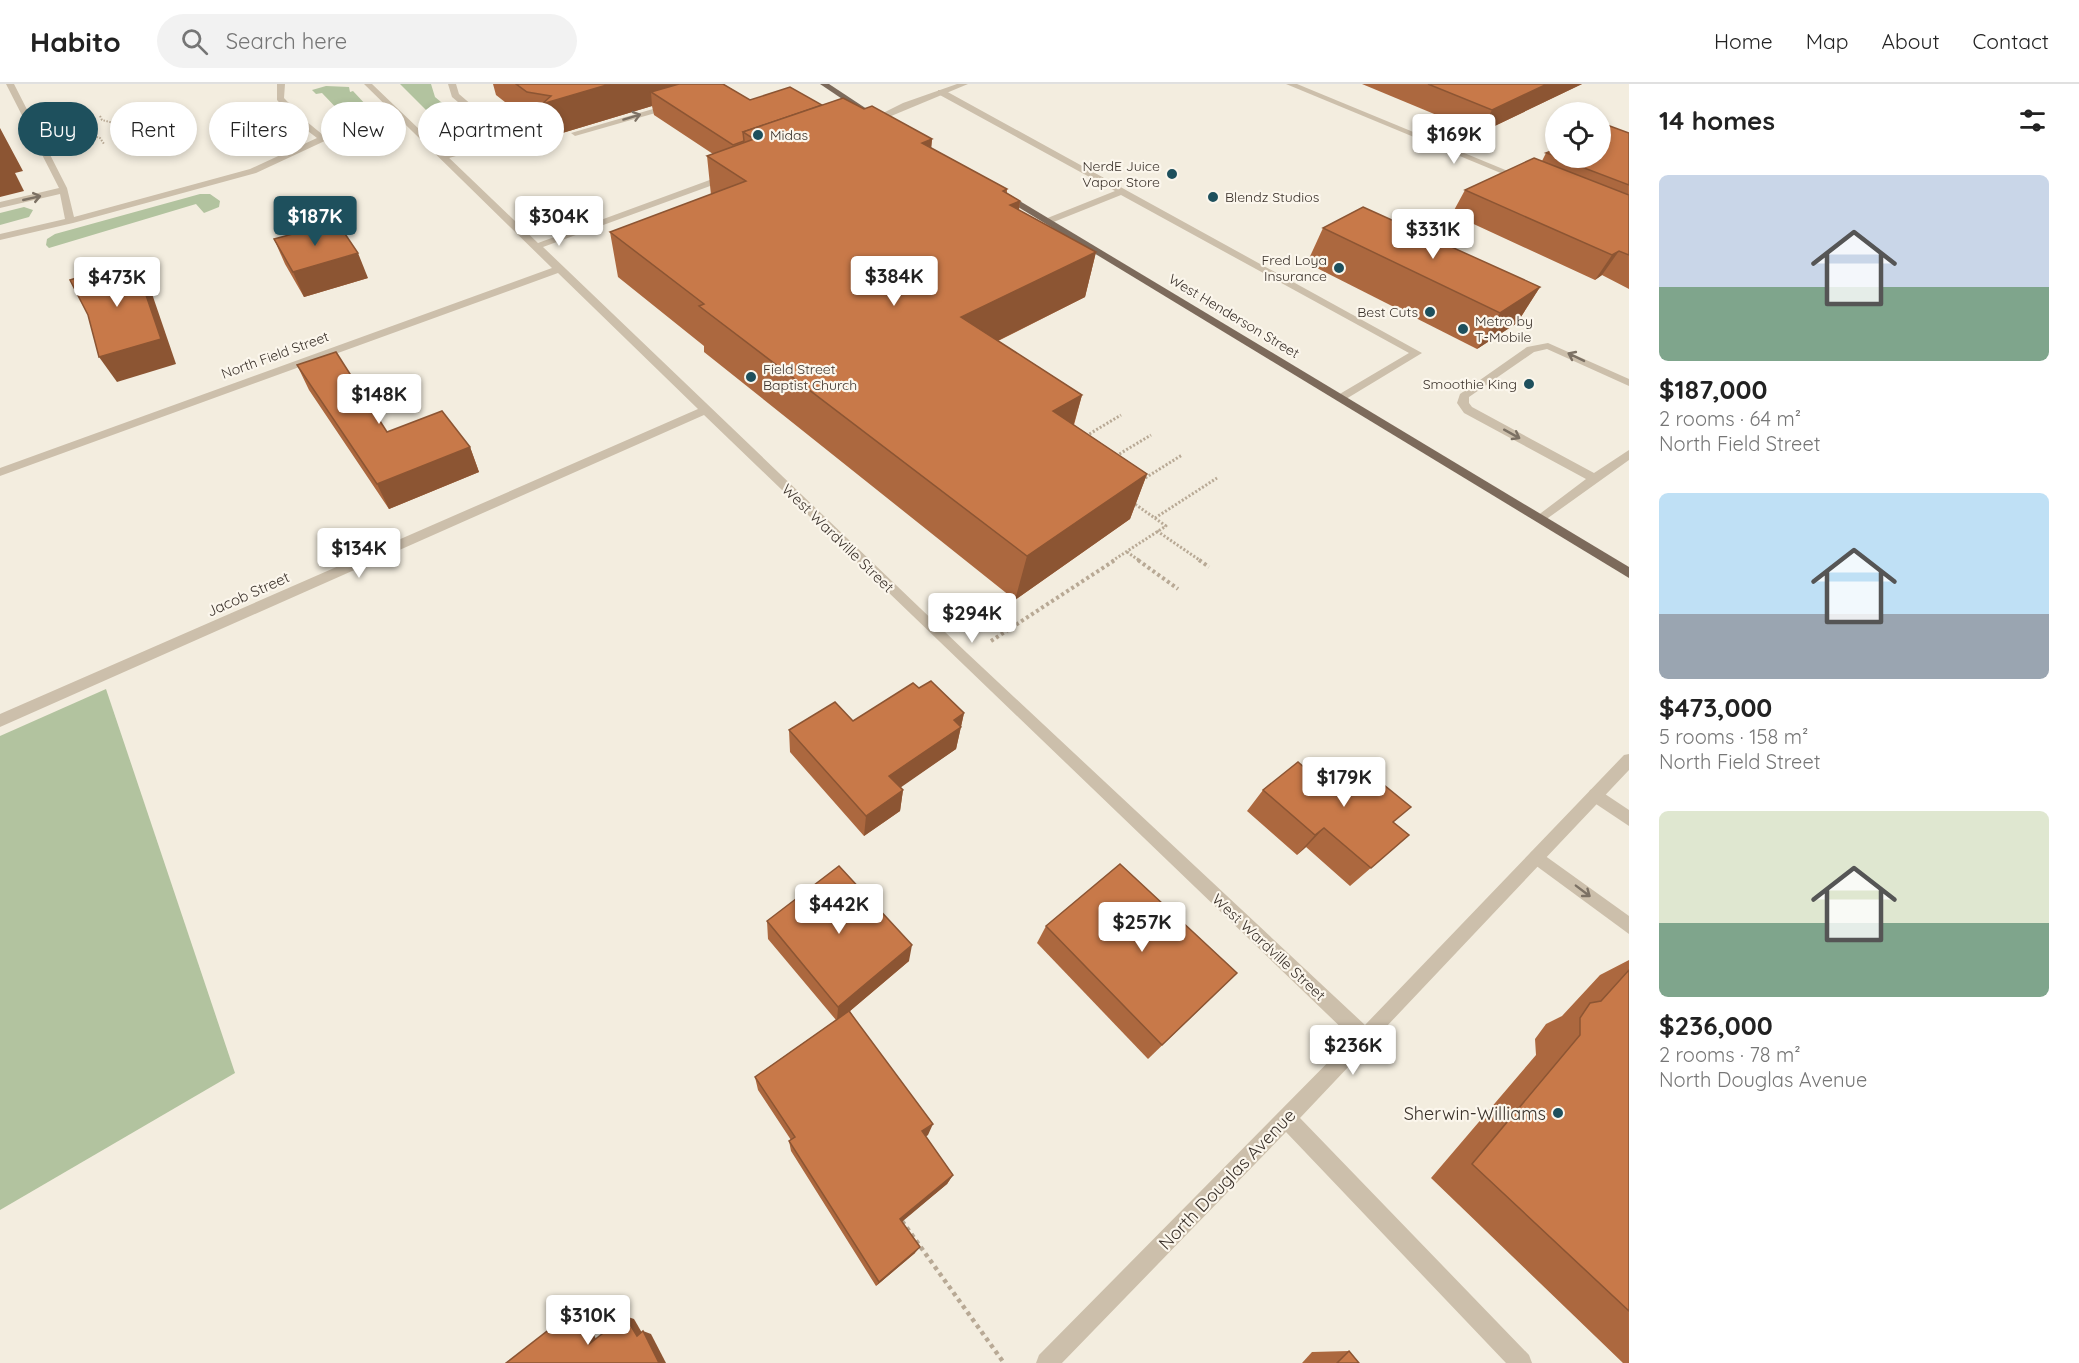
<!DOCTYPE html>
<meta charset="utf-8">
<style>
body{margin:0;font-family:Quicksand,sans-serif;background:#f2f2f2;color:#222;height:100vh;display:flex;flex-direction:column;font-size:22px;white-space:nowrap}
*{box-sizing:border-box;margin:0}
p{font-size:20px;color:#767676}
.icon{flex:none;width:33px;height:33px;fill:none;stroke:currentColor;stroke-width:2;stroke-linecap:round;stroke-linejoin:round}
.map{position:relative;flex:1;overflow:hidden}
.details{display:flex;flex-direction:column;background:#fff;width:450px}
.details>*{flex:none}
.top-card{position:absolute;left:18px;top:18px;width:570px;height:54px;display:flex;gap:12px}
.buttons{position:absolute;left:1545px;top:18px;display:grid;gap:12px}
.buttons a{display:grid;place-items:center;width:66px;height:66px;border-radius:50%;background:#fff;box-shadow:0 3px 9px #0003;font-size:30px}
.price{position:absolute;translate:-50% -51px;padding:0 14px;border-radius:6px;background:#fff;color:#222;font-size:20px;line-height:39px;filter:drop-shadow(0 2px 3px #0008)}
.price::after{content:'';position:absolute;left:50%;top:36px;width:18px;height:14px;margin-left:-9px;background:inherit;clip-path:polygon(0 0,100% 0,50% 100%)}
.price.on{background:#1e505d;color:#fff}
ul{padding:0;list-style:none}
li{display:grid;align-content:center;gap:12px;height:318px;padding:0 30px}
li span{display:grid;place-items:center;height:186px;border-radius:9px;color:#555}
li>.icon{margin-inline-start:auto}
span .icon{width:108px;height:108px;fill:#fffc;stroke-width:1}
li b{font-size:26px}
h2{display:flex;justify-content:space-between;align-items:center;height:72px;padding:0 30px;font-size:26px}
.tag{padding:0 21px;border-radius:27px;background:#fff;box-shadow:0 3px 9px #0003;font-size:21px;line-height:54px}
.tag.on{background:#1e505d;color:#fff}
header{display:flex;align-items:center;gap:36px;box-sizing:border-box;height:84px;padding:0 30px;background:#fff;border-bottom:2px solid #e0e0e0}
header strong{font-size:28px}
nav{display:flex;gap:33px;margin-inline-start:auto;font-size:21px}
.search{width:420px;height:54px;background:#f2f2f2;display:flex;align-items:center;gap:15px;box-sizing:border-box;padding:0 21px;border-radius:33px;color:#767676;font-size:22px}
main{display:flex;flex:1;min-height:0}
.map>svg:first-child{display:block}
.green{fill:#b2c39f}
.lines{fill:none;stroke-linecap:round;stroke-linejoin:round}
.path-far3{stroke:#b8a995;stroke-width:2;stroke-dasharray:1.5 1.5;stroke-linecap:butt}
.path-far2{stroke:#b8a995;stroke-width:3;stroke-dasharray:2 2;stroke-linecap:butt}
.path-far1{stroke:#b8a995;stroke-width:4;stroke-dasharray:3 3;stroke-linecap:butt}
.path{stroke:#b8a995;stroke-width:4.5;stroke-dasharray:4 4;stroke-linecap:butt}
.service{fill:#ccbfab;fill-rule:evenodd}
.minor{fill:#ccbfab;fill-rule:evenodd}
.primary{fill:#7c6a5b;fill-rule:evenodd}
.tree{fill:#929c7d}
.wall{fill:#ac683f}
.shaded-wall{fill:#8c5533}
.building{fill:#c87949;stroke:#8c5533;stroke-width:1.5}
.oneway{stroke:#7c7164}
.poi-dot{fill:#1e505d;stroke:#fbf6ec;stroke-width:2}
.labels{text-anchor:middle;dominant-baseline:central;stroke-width:4.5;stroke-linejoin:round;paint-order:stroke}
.far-poi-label{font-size:14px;fill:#3a312a;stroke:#fbf6ec;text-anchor:start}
.far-street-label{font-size:14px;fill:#3a312a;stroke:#fbf6ec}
.street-label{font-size:15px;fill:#3a312a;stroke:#fbf6ec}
.near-poi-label{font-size:18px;fill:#3a312a;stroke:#fbf6ec;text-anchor:end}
.near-street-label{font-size:18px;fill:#3a312a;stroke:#fbf6ec}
</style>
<header>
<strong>Habito</strong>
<div class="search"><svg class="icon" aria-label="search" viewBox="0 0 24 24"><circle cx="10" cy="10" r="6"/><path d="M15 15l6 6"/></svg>Search here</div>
<nav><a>Home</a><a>Map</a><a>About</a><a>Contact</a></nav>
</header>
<main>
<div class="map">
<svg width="1629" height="1279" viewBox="0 0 1629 1279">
<rect width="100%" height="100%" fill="#f3eddf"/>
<!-- green -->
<g class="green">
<polygon points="400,0 431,0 435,13 447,23 429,29"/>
<path d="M326,2l23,1 1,5 3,-1 14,15 -1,3c-10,11 -29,18 -43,15l21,-8 -22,-23 -6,1 -4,-4z"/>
<polygon points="200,110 210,110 220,117 219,123 204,129 196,120 49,164 46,161 47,155 55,150"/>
<polygon points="24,123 33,126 29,133 0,141 0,129"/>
<polygon points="106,605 235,989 0,1126 0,652"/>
</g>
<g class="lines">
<!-- path-far3 -->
<g class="path-far3">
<polyline points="100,32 102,36 137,45 142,50"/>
<polyline points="65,43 100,54 104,60"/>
</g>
<!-- path-far2 -->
<g class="path-far2">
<polyline points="1086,352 1121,331"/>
<polyline points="1116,372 1151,351"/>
<polyline points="1142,396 1182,371"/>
<polyline points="1155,434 1217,394"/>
<polyline points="1157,447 1201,477"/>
<polyline points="1127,468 1140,477"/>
<polyline points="1112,477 1166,442 1132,418"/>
</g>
<!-- path-far1 -->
<g class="path-far1">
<polyline points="1138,476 1178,505"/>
<polyline points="1199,476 1209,483"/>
<polyline points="991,557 1115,476"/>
</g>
<!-- path -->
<polyline class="path" points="902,1137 1004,1279"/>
<!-- service -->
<g class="service">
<polygon points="6,0 14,0 67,104 74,133 250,85 317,54 300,41 277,16 277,0 285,0 284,14 306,37 323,51 338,44 394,28 401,30 344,48 256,89 73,139 0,156 0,150 65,135 60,110 0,124 0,118 59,104"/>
<polygon points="448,0 456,0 459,10 508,52 536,43 556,47 552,50 536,49 442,76 442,72 501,54 452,13"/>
<polygon points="938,6 944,6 1422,269 1346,315 1338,315 1338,311 1409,269 1121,111 1051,139 1045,139 1045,135 1115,107 938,10"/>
<polygon points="670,20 674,22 673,24 575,52 571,49"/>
<polygon points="1548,259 1629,295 1629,302 1547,265 1534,268 1469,313 1469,319 1472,323 1594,389 1629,366 1629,376 1541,439 1535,435 1537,432 1586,395 1464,329 1457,319 1460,310 1527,263"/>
<polygon points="1596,704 1629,726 1629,742 1590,716 1588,711 1590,706"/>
<polygon points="1537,766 1629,832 1629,850 1531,778 1529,773 1531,768"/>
</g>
<!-- minor -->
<g class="minor">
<polygon points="364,0 372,0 538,159 726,90 732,90 732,94 543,163 967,569 1365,941 1624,671 1629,670 1629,686 1300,1034 1529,1271 1532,1279 1506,1279 1286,1048 1062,1279 1036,1279 1039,1271 1352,954 704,331 0,643 0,630 698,325 558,189 0,392 0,384 552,184"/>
<polygon points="957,0 968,0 872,40 865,38 903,19"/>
<polygon points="1286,0 1297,0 1527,95 1520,97"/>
</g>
<!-- primary -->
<g class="primary">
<polygon points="820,0 829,0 876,31 869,33"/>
<polygon points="1003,107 1629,483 1629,494 1000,112 1000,108"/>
</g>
</g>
<!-- trees -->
<g class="tree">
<circle cx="352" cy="28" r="5"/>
<circle cx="442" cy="34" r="5"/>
</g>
<!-- wall -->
<g class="wall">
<polygon points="493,0 723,0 750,16 822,21 864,25 932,55 931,64 1007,105 1007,109 1020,117 1019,126 1096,168 1085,213 998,257 1082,311 1074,341 1147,390 1130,435 1015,516 704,268 704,262 618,193 610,148 711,111 707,72 713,70 654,31 652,22 549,53 547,44 534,41 496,11"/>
<polygon points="1362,0 1582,0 1480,49"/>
<polygon points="1629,49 1629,205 1602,191 1595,196 1452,130 1465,106 1542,77 1546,69 1556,65 1556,74 1600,74"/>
<polygon points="1323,144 1540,203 1517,239 1477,265 1307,179"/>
<polygon points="274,155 368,194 304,213 285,180"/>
<polygon points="297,281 387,348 470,363 479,388 389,425 309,306"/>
<polygon points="919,604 964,629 956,665 900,703 903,706 900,727 864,752 790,668 789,646 853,637"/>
<polygon points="1322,699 1394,739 1409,751 1350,802 1306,763 1297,771 1247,727 1263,706"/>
<polygon points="767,837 909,877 850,927 928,1051 925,1052 953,1091 947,1100 902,1137 915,1169 876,1202 791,1067 789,1057 791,1056 758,1006 755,993 836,936 768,855"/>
<polygon points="1046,842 1237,889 1148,975 1037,859"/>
<polygon points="1629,876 1629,1279 1623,1279 1431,1094 1536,971 1535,955 1546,940 1562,932 1600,891"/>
<polygon points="1349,1267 1359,1279 1302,1279 1312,1268"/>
</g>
<!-- shaded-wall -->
<g class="shaded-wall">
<polygon points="610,0 699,0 651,8 652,22 549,53 542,20"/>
<polygon points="1547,0 1582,0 1480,49 1492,26"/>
<polygon points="0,44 23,87 15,89 24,107 0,113"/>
<polygon points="932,55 928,98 922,59"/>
<polygon points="1020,117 1013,161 1010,121"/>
<polygon points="1619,167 1602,191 1595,196 1612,171"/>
<polygon points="1096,168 1085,213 955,278 961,233"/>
<polygon points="358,169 368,194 304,213 293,188"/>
<polygon points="134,176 149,201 176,280 117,298 99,273"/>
<polygon points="1540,203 1517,239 1477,265 1500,229"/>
<polygon points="1082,311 1069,356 1053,327"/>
<polygon points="470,363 479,388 389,425 377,400"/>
<polygon points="1147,390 1130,435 1015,516 1027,472"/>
<polygon points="964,629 956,665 887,713 889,692 954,636"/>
<polygon points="903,706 900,727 864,752 866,732"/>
<polygon points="1324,744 1306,763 1297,771 1315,751"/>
<polygon points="912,861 909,877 837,938 838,923"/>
<polygon points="933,1040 928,1051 917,1058 922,1047"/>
<polygon points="953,1091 947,1100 897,1142 900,1135"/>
<polygon points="920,1163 915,1169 876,1202 879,1198"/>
<polygon points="573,1227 585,1230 599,1262 589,1260"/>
<polygon points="625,1232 634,1235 645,1254 637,1252"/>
<polygon points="643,1247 651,1250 666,1279 659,1279"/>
</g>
<!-- building -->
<g class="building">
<polygon points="516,0 610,0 542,20 551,12 527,8"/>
<polygon points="679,0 723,0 750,16 790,3 822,21 743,48 744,57 733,61 651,8"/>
<polygon points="1428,0 1547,0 1492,26"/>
<polygon points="843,14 864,25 872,22 932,55 922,59 1007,105 1003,107 1020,117 1010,121 1096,168 961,233 1082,311 1053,327 1147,390 1027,472 699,222 704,220 610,148 746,97 707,72 754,55 743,48"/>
<polygon points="1607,41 1629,49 1629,101 1558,74 1600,74 1600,44"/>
<polygon points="1556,65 1556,72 1546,69"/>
<polygon points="1534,74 1629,111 1629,171 1619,167 1612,171 1465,106"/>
<polygon points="1363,123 1540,203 1500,229 1323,144"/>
<polygon points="337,138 358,169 293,188 274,155"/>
<polygon points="134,176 161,255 99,273 88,231 70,196"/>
<polygon points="336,268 387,348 442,327 470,363 377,400 297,281"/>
<polygon points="931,597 964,629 954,636 961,643 889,692 903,706 866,732 789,646 835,618 853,637 913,599 919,604"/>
<polygon points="1352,675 1411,723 1393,738 1409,751 1371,784 1324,744 1315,751 1263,706 1298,678 1322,699"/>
<polygon points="1120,780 1237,889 1162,961 1046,842"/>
<polygon points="839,782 912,861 838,923 767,837"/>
<polygon points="1629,886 1629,1227 1472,1080 1580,951 1580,934 1590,919 1601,917"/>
<polygon points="849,927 933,1040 922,1047 953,1091 900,1135 920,1163 879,1198 789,1057 795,1053 755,993"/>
<polygon points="573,1227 589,1260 625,1232 637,1252 643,1247 659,1279 506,1279"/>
<polygon points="1349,1267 1359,1279 1337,1279"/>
</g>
<!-- one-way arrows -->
<defs><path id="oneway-shaft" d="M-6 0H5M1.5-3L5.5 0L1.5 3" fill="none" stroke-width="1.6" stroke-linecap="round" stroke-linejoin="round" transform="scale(1.5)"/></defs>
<g class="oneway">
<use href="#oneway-shaft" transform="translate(632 33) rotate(-17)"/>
<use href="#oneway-shaft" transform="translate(32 114) rotate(-13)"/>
<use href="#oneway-shaft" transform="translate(1576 273) rotate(-154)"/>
<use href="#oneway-shaft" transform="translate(1512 350) rotate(29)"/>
<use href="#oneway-shaft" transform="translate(1583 807) rotate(37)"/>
</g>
<!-- markers -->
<g class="poi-dot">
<circle cx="758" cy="51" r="6"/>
<circle cx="1172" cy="90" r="6"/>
<circle cx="1213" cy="113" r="6"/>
<circle cx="1339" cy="184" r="6"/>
<circle cx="1430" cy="228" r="6"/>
<circle cx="1463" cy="245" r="6"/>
<circle cx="751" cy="293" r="6"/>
<circle cx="1529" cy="300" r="6"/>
<circle cx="1558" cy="1029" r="6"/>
</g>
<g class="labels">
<!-- far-poi labels -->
<g class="far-poi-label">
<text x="770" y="51">Midas</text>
<text x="1160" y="82" text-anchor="end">NerdE Juice<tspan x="1160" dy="16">Vapor Store</tspan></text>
<text x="1225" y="113">Blendz Studios</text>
<text x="1327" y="176" text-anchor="end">Fred Loya<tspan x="1327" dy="16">Insurance</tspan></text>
<text x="1418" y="228" text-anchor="end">Best Cuts</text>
<text x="1475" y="237">Metro by<tspan x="1475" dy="16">T-Mobile</tspan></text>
<text x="763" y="285">Field Street<tspan x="763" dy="16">Baptist Church</tspan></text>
<text x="1517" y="300" text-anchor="end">Smoothie King</text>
</g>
<!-- far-street labels -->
<g class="far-street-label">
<text transform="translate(1234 232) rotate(31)">West Henderson Street</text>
<text transform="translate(275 271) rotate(-20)">North Field Street</text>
</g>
<!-- street labels -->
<g class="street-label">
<text transform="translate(838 454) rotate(44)">West Wardville Street</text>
<text transform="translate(248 510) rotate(-24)">Jacob Street</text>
<text transform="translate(1269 863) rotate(43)">West Wardville Street</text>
</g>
<!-- near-poi labels -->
<g class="near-poi-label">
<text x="1546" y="1029">Sherwin-Williams</text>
</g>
<!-- near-street labels -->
<g class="near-street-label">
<text transform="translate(1227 1095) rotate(-46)">North Douglas Avenue</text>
</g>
</g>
</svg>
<div class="buttons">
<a><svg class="icon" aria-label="locate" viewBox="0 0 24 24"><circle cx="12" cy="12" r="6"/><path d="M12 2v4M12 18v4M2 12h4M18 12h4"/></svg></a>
</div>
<b class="price" style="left:1454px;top:81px">$169K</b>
<b class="price on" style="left:315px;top:163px">$187K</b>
<b class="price" style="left:559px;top:163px">$304K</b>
<b class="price" style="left:1433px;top:176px">$331K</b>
<b class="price" style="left:894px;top:223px">$384K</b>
<b class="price" style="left:117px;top:224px">$473K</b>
<b class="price" style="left:379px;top:341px">$148K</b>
<b class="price" style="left:359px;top:495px">$134K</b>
<b class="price" style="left:972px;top:560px">$294K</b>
<b class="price" style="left:1344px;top:724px">$179K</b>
<b class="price" style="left:839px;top:851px">$442K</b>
<b class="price" style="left:1142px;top:869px">$257K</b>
<b class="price" style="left:1353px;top:992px">$236K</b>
<b class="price" style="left:588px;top:1262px">$310K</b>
<div class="top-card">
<a class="tag on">Buy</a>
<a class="tag">Rent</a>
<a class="tag">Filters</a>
<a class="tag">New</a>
<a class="tag">Apartment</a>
</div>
</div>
<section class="details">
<h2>14 homes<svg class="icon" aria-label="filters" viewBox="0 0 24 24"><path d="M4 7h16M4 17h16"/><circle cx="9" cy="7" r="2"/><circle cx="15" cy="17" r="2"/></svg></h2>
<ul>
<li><span style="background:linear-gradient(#c9d6e8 60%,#7fa58c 0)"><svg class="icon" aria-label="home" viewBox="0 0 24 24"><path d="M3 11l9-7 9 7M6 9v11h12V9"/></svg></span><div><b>$187,000</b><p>2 rooms · 64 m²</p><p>North Field Street</p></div></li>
<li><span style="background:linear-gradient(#bfe0f5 65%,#9aa5b1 0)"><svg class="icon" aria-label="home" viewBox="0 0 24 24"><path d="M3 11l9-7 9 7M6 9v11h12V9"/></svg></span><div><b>$473,000</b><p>5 rooms · 158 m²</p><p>North Field Street</p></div></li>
<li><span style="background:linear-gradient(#dfe7d0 60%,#7fa58c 0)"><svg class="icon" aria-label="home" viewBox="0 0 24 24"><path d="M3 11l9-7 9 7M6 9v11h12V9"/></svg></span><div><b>$236,000</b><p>2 rooms · 78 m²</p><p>North Douglas Avenue</p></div></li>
</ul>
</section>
</main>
